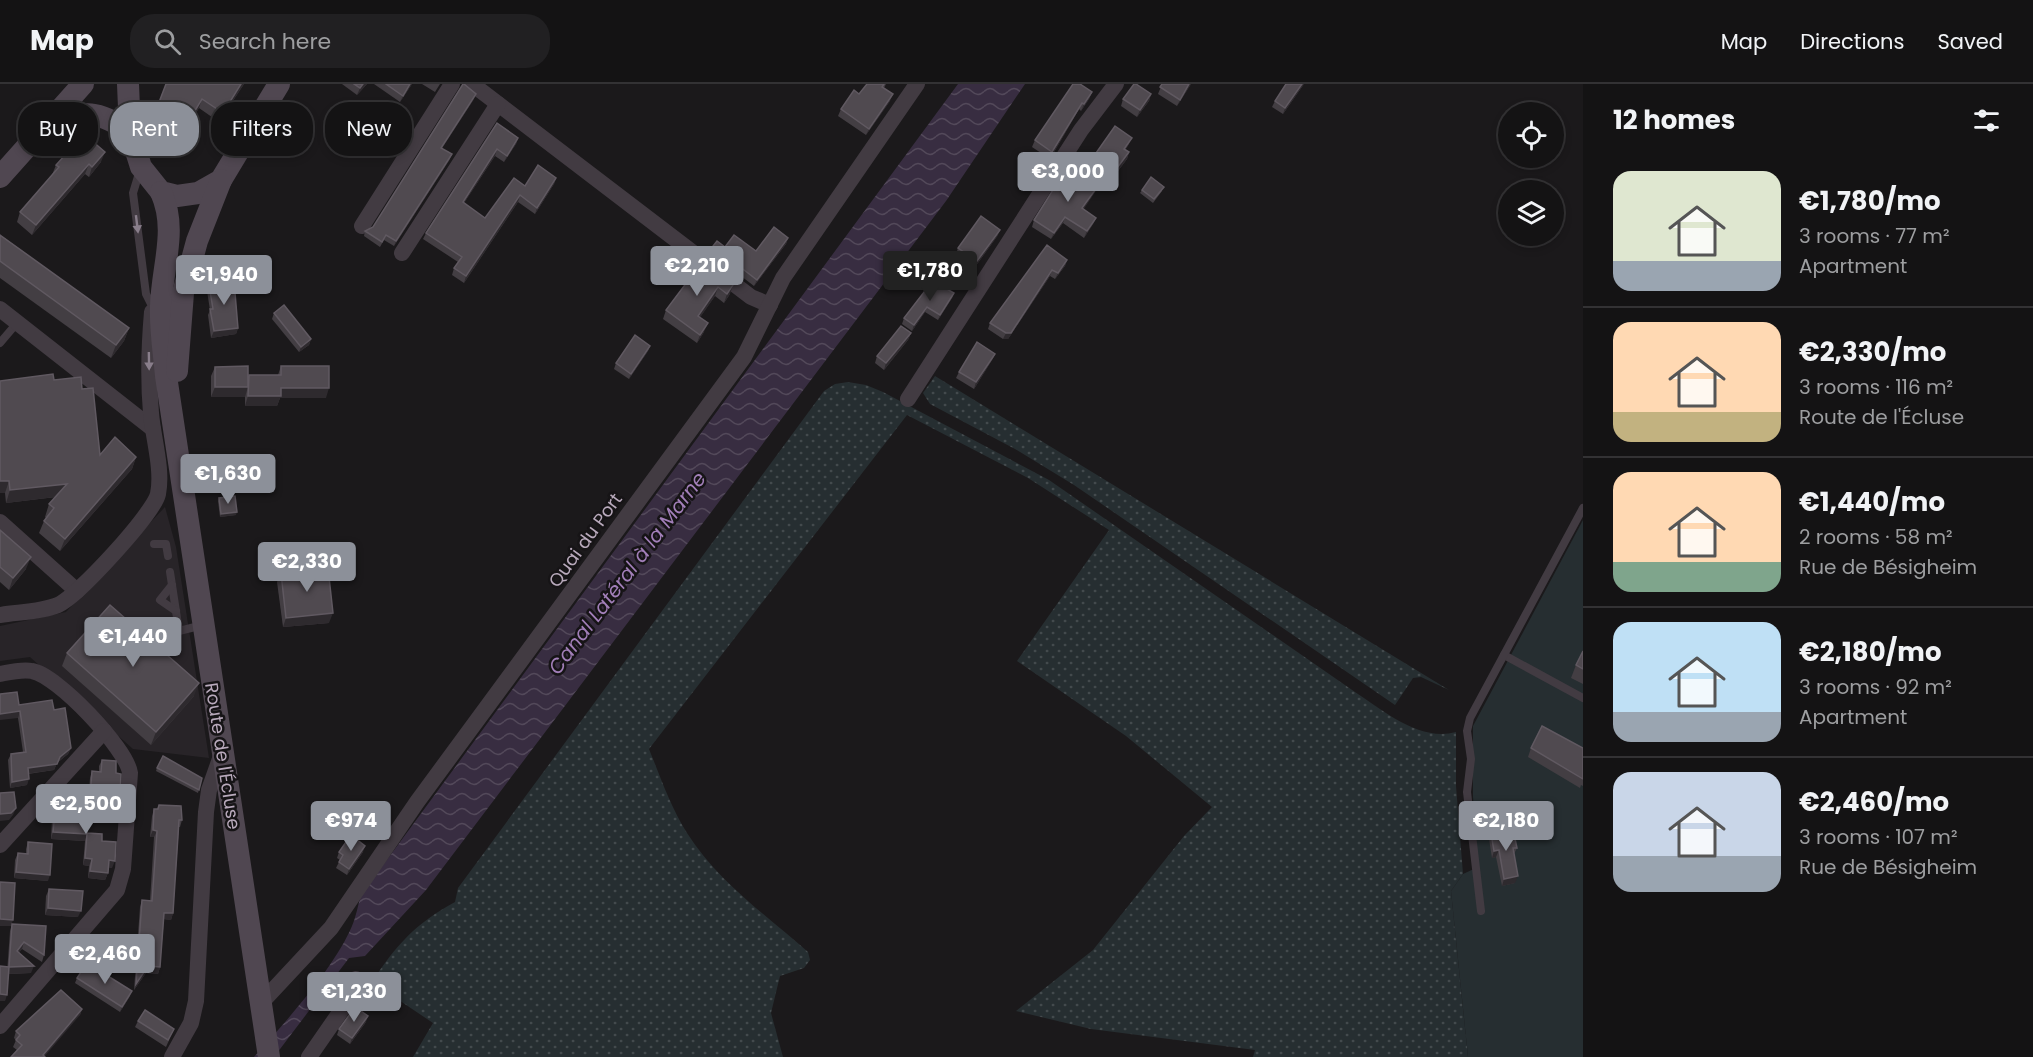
<!DOCTYPE html>
<meta charset="utf-8">
<style>
body{margin:0;font-family:Poppins,sans-serif;background:#212022;color:#f1f3f6;height:100vh;display:flex;flex-direction:column;font-size:22px;white-space:nowrap}
*{box-sizing:border-box;margin:0}
p{font-size:20px;color:#9d9ea0}
.icon{flex:none;width:33px;height:33px;fill:none;stroke:currentColor;stroke-width:2;stroke-linecap:round;stroke-linejoin:round}
.map{position:relative;flex:1;overflow:hidden}
.panel{display:flex;flex-direction:column;background:#141314;width:450px}
.panel>*{flex:none}
.top-card{position:absolute;left:18px;top:18px;width:570px;height:54px;display:flex;gap:12px}
.buttons{position:absolute;left:1498px;top:18px;display:grid;gap:12px}
.buttons a{display:grid;place-items:center;width:66px;height:66px;border-radius:50%;background:#141314;box-shadow:0 3px 9px #0003,0 0 0 2px #333234;font-size:30px}
.price{position:absolute;translate:-50% -51px;padding:0 14px;border-radius:6px;background:#8c9099;color:#fff;font-size:20px;line-height:39px;filter:drop-shadow(0 2px 3px #0008)}
.price::after{content:'';position:absolute;left:50%;top:36px;width:18px;height:14px;margin-left:-9px;background:inherit;clip-path:polygon(0 0,100% 0,50% 100%)}
.price.current{background:#222;color:#fff}
ul{padding:0;list-style:none}
li{display:flex;align-items:center;gap:18px;height:150px;padding:0 30px}
li+li{border-top:2px solid #333234}
li span{display:grid;place-items:center;flex:none;width:168px;height:120px;border-radius:18px;color:#555}
li>.icon{margin-inline-start:auto}
span .icon{width:72px;height:72px;fill:#fffc;stroke-width:1}
li b{font-size:26px}
h2{display:flex;justify-content:space-between;align-items:center;height:72px;padding:0 30px;font-size:26px}
.chip{padding:0 21px;border-radius:24px;background:#141314;box-shadow:0 3px 9px #0003,0 0 0 2px #333234;font-size:21px;line-height:54px}
.chip.current{background:#8c9099;color:#fff}
header{display:flex;align-items:center;gap:36px;box-sizing:border-box;height:84px;padding:0 30px;background:#141314;border-bottom:2px solid #333234}
header strong{font-size:28px}
nav{display:flex;gap:33px;margin-inline-start:auto;font-size:21px}
.search{width:420px;height:54px;background:#212022;display:flex;align-items:center;gap:15px;box-sizing:border-box;padding:0 21px;border-radius:24px;color:#9d9ea0;font-size:22px}
main{display:flex;flex:1;min-height:0}
.map>svg:first-child{display:block}
.built{fill:#282428}
.grass{fill:url(#grass-dots)}
.park{fill:#262e31}
.water{fill:url(#water-waves)}
.lines{fill:none;stroke-linecap:round;stroke-linejoin:round}
.service{stroke:#423b42;stroke-width:8}
.minor{stroke:#423b42;stroke-width:16}
.secondary{stroke:#504751;stroke-width:22}
.wall{fill:#433e43}
.shaded-wall{fill:#2e2a2e}
.building{fill:#504a50;stroke:#605961;stroke-width:1.5}
.oneway{fill:#897e8b}
.labels{text-anchor:middle;dominant-baseline:central;stroke-width:5;stroke-linejoin:round;paint-order:stroke}
.street-label{font-size:18px;fill:#b9aabc;stroke:#161416}
.water-label{font-size:20px;font-style:italic;fill:#a27fb9;stroke:#161416}
</style>
<header>
<strong>Map</strong>
<div class="search"><svg class="icon" aria-label="search" viewBox="0 0 24 24"><circle cx="10" cy="10" r="6"/><path d="M15 15l6 6"/></svg>Search here</div>
<nav><a>Map</a><a>Directions</a><a>Saved</a></nav>
</header>
<main>
<div class="map">
<svg width="1583" height="973" viewBox="0 0 1583 973">
<defs>
<pattern id="grass-dots" width="8" height="8" patternUnits="userSpaceOnUse" patternTransform="scale(1.5)"><rect width="8" height="8" fill="#262e31"/><path d="M2 2h.1M6 6h.1" fill="none" stroke="#434a4d" stroke-width="1.8" stroke-linecap="round"/></pattern>
<pattern id="water-waves" width="16" height="10" patternUnits="userSpaceOnUse" patternTransform="scale(1.5)"><rect width="16" height="10" fill="#382d41"/><path d="M0 5q4-4 8 0t8 0" fill="none" stroke="#53495a"/></pattern>
</defs>
<rect width="100%" height="100%" fill="#1b191b"/>
<!-- built -->
<polygon class="built" points="165,423 176,463 209,674 133,665 30,573 0,577 0,542 66,528"/>
<!-- grass -->
<g class="grass">
<polygon points="935,292 1449,606 1421,593 1413,594 1395,621 1074,401 1015,365 930,320 923,309"/>
<path d="M848,298l18,3 17,7 166,88 306,212c29,19 65,50 101,40v54l7,88 -12,17 17,166h-215l2,-7 -164,-21 -75,-18 77,-61 91,-114 28,-29 -86,-71 -109,-75 92,-131 -81,-52 -121,-63 -258,334c11,27 22,59 38,84 31,49 78,81 121,119l2,8 -6,8 -24,8 -9,37 12,44h-370l20,-34 -61,-41c24,-37 44,-59 83,-80l3,-14 366,-497 11,-7z"/>
</g>
<!-- park -->
<polygon class="park" points="1583,436 1583,973 1468,973 1451,807 1463,790 1478,783 1473,713 1473,642"/>
<!-- water -->
<path class="water" d="M958,0h67l-79,117 -520,689 -61,66 -16,2 -75,99h-20c30,-33 81,-90 98,-131 4,-9 6,-21 9,-31z"/>
<g class="lines">
<!-- service -->
<g class="service">
<polyline points="140,86 133,109 146,210 155,228"/>
<polyline points="0,259 17,239"/>
<polyline points="154,460 166,460 168,472"/>
<polyline points="170,488 179,547 203,541"/>
<polyline points="172,501 160,516 176,527"/>
<polyline points="1504,571 1583,614"/>
<polyline points="1481,827 1467,708 1471,675 1467,647 1470,634 1583,424"/>
</g>
<!-- minor -->
<g class="minor">
<polyline points="472,0 751,213 770,221"/>
<polyline points="362,142 452,0"/>
<polyline points="402,169 498,20"/>
<polyline points="0,225 153,345"/>
<polyline points="908,315 1081,46 1116,0"/>
<polyline points="0,438 77,507"/>
<path d="M0,531c19,-3 41,-3 58,-10 19,-8 96,-92 100,-111 5,-25 -5,-56 -7,-81 -3,-34 -2,-67 1,-101"/>
<path d="M0,590c10,-2 22,-5 32,-3 25,4 95,78 98,102l-7,96 -6,21 -117,136"/>
<polyline points="0,761 104,647"/>
<polyline points="261,919 331,844 417,718 744,273 783,194 917,0"/>
<polyline points="172,973 191,939 196,917 206,728 209,706 222,669"/>
<polyline points="309,973 352,911 357,902 356,895"/>
</g>
<!-- secondary -->
<g class="secondary">
<polyline points="128,0 130,48 141,83 161,108 177,112 198,109 221,96 279,0"/>
<path d="M50,40c35,-14 48,-14 80,8"/>
<polyline points="0,93 83,0"/>
<path d="M161,108c17,38 1,74 0,114 -1,23 3,47 5,70l103,681"/>
<polyline points="177,287 183,209 197,157 221,96"/>
</g>
</g>
<!-- wall -->
<g class="wall">
<polygon points="166,0 244,0 219,38 199,24 183,49 155,30"/>
<polygon points="342,0 367,0 357,11"/>
<polygon points="374,0 412,0 400,18"/>
<polygon points="422,0 440,0 435,8"/>
<polygon points="867,0 886,0 884,4 890,17 866,51 838,32 841,25 859,10"/>
<polygon points="1162,0 1191,0 1177,22 1158,10"/>
<polygon points="1304,0 1283,30 1272,23 1275,17"/>
<polygon points="1092,8 1089,15 1081,27 1079,25 1050,75 1032,63 1035,56"/>
<polygon points="1151,10 1149,17 1137,33 1121,22 1123,15"/>
<polygon points="474,15 442,64 450,75 394,162 384,156 380,163 364,152 365,147 373,143"/>
<polygon points="497,39 518,54 516,60 504,78 495,72 464,119 485,134 525,102 556,94 554,100 535,130 518,118 464,199 452,191 454,184 458,178 423,155 426,149"/>
<polygon points="1129,60 1125,66 1129,68 1127,75 1115,91 1093,76 1096,69"/>
<polygon points="101,78 89,93 85,90 32,151 17,138 20,128 52,91 56,81"/>
<polygon points="1080,95 1098,102 1095,108 1083,125 1096,134 1093,140 1084,154 1063,139 1051,155 1032,143 1034,136"/>
<polygon points="1142,106 1162,107 1153,119 1140,109"/>
<polygon points="0,151 129,244 124,257 111,274 0,194"/>
<polygon points="998,151 975,183 956,170 958,164"/>
<polygon points="788,154 786,160 754,202 711,169 713,162 756,167"/>
<polygon points="1047,161 1067,176 1065,182 1055,195 1050,192 1008,255 1003,255 988,245 990,239"/>
<polygon points="702,178 730,210 724,219 715,212 700,233 704,248 697,259 663,235 666,226"/>
<polygon points="209,201 238,244 236,250 211,254 208,231 210,226 207,207"/>
<polygon points="936,203 954,209 952,214 938,236 925,228 912,247 902,240 904,234"/>
<polygon points="274,229 311,255 309,261 299,268 272,235"/>
<polygon points="911,249 908,256 884,286 875,279 877,272"/>
<polygon points="650,262 648,267 629,295 614,285 616,279"/>
<polygon points="995,270 992,276 974,305 956,294 959,288"/>
<polygon points="281,282 326,314 280,314 277,322 245,322 245,313 211,313 211,292 215,283 248,292 278,291"/>
<polygon points="54,296 82,305 100,371 136,373 132,385 60,467 39,449 44,437 46,434 45,433 49,420 56,413 6,419 5,409 0,409"/>
<polygon points="219,414 236,431 220,433 218,417"/>
<polygon points="0,446 26,485 9,506 0,498"/>
<polygon points="281,489 329,539 283,543 277,498"/>
<polygon points="1583,567 1583,600 1571,594 1576,581"/>
<polygon points="67,569 194,612 151,661 62,582"/>
<polygon points="19,621 54,626 71,664 68,670 57,679 54,686 28,690 27,701 10,704 8,676 11,670 23,668 18,634"/>
<polygon points="1531,664 1583,664 1583,702 1581,701 1580,704 1528,673"/>
<polygon points="102,676 116,689 120,709 118,716 106,715 104,720 89,720 87,749 102,757 112,784 108,783 108,789 105,796 88,794 89,782 83,781 85,757 51,755 52,735 55,729 62,729 63,724 65,717 88,719 90,694 92,687 99,688 99,682"/>
<polygon points="157,684 202,694 198,709 156,687"/>
<polygon points="159,721 182,736 180,743 179,743 173,829 171,836 164,835 160,883 158,890 146,889 134,906 140,823 142,816 150,817 154,753 150,753 152,732 154,725 157,725"/>
<polygon points="1491,749 1517,764 1514,770 1515,799 1502,802 1496,773 1492,774 1489,755"/>
<polygon points="28,758 48,797 14,794 15,776 18,769 26,770 26,765"/>
<polygon points="339,768 363,768 347,791 336,784 340,776 337,774"/>
<polygon points="49,805 78,833 45,831 46,812"/>
<polygon points="12,840 44,871 42,878 22,865 18,869 31,889 9,890 5,917 10,847"/>
<polygon points="77,894 130,912 120,928 75,899"/>
<polygon points="82,925 80,931 17,966 13,963 16,956 14,954 16,947"/>
<polygon points="138,937 174,945 166,963 135,943"/>
<polygon points="366,938 350,960 337,951 339,945"/>
</g>
<!-- shaded-wall -->
<g class="shaded-wall">
<polygon points="241,0 244,0 219,38 223,29"/>
<polygon points="363,0 367,0 357,11 360,4"/>
<polygon points="410,0 412,0 400,18 403,12"/>
<polygon points="1189,0 1191,0 1177,22 1180,16"/>
<polygon points="1302,0 1304,0 1283,30 1285,24"/>
<polygon points="1092,8 1089,15 1081,27 1084,20"/>
<polygon points="476,10 474,15 439,69 441,64"/>
<polygon points="893,10 890,17 866,51 869,45"/>
<polygon points="1151,10 1149,17 1137,33 1140,26"/>
<polygon points="202,15 199,24 183,49 187,40"/>
<polygon points="1082,19 1079,25 1050,75 1052,68"/>
<polygon points="518,54 516,60 504,78 507,72"/>
<polygon points="1132,54 1129,60 1121,71 1124,65"/>
<polygon points="497,65 495,72 460,125 463,118"/>
<polygon points="105,68 101,78 89,93 92,83"/>
<polygon points="1129,68 1127,75 1115,91 1117,84"/>
<polygon points="452,70 450,75 394,162 396,157"/>
<polygon points="89,80 85,90 32,151 36,141"/>
<polygon points="556,94 554,100 535,130 537,124"/>
<polygon points="1098,102 1095,108 1080,131 1082,124"/>
<polygon points="520,111 518,118 464,199 466,192"/>
<polygon points="1065,133 1063,139 1051,155 1054,149"/>
<polygon points="1096,134 1093,140 1084,154 1087,147"/>
<polygon points="1000,146 998,151 975,183 977,177"/>
<polygon points="788,154 786,160 754,202 757,196"/>
<polygon points="1067,176 1065,182 1055,195 1058,189"/>
<polygon points="1052,186 1050,192 1008,255 1003,255 1006,249"/>
<polygon points="733,201 730,210 724,219 727,210"/>
<polygon points="718,203 715,212 695,241 698,232"/>
<polygon points="954,209 952,214 938,236 940,231"/>
<polygon points="927,223 925,228 912,247 914,241"/>
<polygon points="708,239 704,248 697,259 700,251"/>
<polygon points="129,244 124,257 111,274 116,261"/>
<polygon points="238,244 236,250 211,254 214,247"/>
<polygon points="911,249 908,256 884,286 886,279"/>
<polygon points="311,255 309,261 299,268 301,263"/>
<polygon points="650,262 648,267 629,295 631,290"/>
<polygon points="995,270 992,276 974,305 976,298"/>
<polygon points="215,303 248,303 245,313 211,313"/>
<polygon points="281,304 329,304 326,314 280,314 277,322 245,322 248,312"/>
<polygon points="136,373 132,385 60,467 65,455"/>
<polygon points="0,397 9,397 5,409 0,409"/>
<polygon points="67,400 63,412 6,419 10,406"/>
<polygon points="237,428 236,431 220,433 221,430"/>
<polygon points="31,473 26,485 9,506 13,494"/>
<polygon points="333,529 329,539 283,543 286,534"/>
<polygon points="199,599 194,612 151,661 156,648"/>
<polygon points="20,627 18,634 0,636 0,630"/>
<polygon points="71,664 68,670 57,679 54,686 25,690 28,684 60,673"/>
<polygon points="29,695 27,701 10,704 12,698"/>
<polygon points="107,708 120,709 118,716 106,715 104,720 88,720 90,713"/>
<polygon points="16,724 13,731 9,736 0,737 0,730"/>
<polygon points="153,746 157,747 154,753 150,753"/>
<polygon points="53,748 87,750 85,757 51,755"/>
<polygon points="365,762 363,768 347,791 349,785"/>
<polygon points="1499,766 1496,773 1492,774 1494,767"/>
<polygon points="85,774 92,775 89,782 83,781"/>
<polygon points="109,776 115,777 112,784 106,783"/>
<polygon points="90,787 108,789 105,796 88,794"/>
<polygon points="16,788 50,791 48,797 14,794"/>
<polygon points="1518,792 1515,799 1502,802 1504,795"/>
<polygon points="48,824 81,827 78,833 45,831"/>
<polygon points="164,829 173,829 171,836 162,835"/>
<polygon points="0,835 13,836 11,842 0,842"/>
<polygon points="24,858 22,865 15,874 17,867"/>
<polygon points="34,882 31,889 7,890 9,883"/>
<polygon points="148,882 160,883 158,890 146,889 134,906 136,900"/>
<polygon points="132,907 130,912 120,928 122,923"/>
<polygon points="0,910 7,911 5,917 0,917"/>
<polygon points="82,925 80,931 44,973 43,971"/>
<polygon points="368,932 366,938 350,960 352,954"/>
</g>
<!-- building -->
<g class="building">
<polygon points="166,0 241,0 223,29 202,15 187,40 158,21"/>
<polygon points="354,0 363,0 360,4"/>
<polygon points="386,0 410,0 403,12"/>
<polygon points="463,0 464,0 476,10 441,64 452,70 396,157 386,151 382,158 365,147 373,143"/>
<polygon points="867,0 884,0 882,3 893,10 869,45 841,25 854,6 859,10"/>
<polygon points="1073,0 1080,0 1092,8 1084,20 1082,19 1052,68 1035,56"/>
<polygon points="1134,0 1136,0 1151,10 1140,26 1123,15"/>
<polygon points="1162,0 1189,0 1180,16 1160,3"/>
<polygon points="1286,0 1302,0 1285,24 1275,17"/>
<polygon points="497,39 518,54 507,72 497,65 463,118 485,134 514,94 525,102 538,81 556,94 537,124 520,111 466,192 454,184 462,173 426,149"/>
<polygon points="1115,42 1132,54 1124,65 1129,68 1117,84 1096,69"/>
<polygon points="84,50 105,68 92,83 89,80 36,141 20,128 59,83 56,81"/>
<polygon points="1066,85 1080,95 1082,91 1098,102 1082,124 1096,134 1087,147 1065,133 1054,149 1034,136"/>
<polygon points="1151,93 1164,103 1154,115 1142,106"/>
<polygon points="981,132 1000,146 977,177 958,164"/>
<polygon points="774,143 788,154 757,196 713,162 717,157 725,163 734,151 756,167"/>
<polygon points="0,151 129,244 116,261 0,177"/>
<polygon points="1047,161 1067,176 1058,189 1052,186 1011,249 1006,249 990,239"/>
<polygon points="702,178 733,201 727,210 718,203 698,232 708,239 700,251 666,226"/>
<polygon points="234,197 238,244 214,247 210,225 213,225 209,201"/>
<polygon points="931,199 936,203 938,200 954,209 940,231 927,223 914,241 904,234"/>
<polygon points="284,221 311,255 301,263 274,229"/>
<polygon points="901,242 911,249 886,279 877,272"/>
<polygon points="635,251 650,262 631,290 616,279"/>
<polygon points="977,258 995,270 976,298 959,288"/>
<polygon points="248,282 248,303 215,303 215,283"/>
<polygon points="281,282 329,282 329,304 281,304 281,312 248,312 249,291 281,291"/>
<polygon points="53,290 54,296 81,293 82,305 93,304 100,371 115,353 136,373 65,455 44,437 54,424 49,420 67,400 10,406 9,397 0,397 0,297"/>
<polygon points="235,412 237,428 221,430 219,414"/>
<polygon points="0,446 31,473 13,494 0,483"/>
<polygon points="328,484 333,529 286,534 281,489"/>
<polygon points="110,521 199,599 156,648 67,569"/>
<polygon points="1583,567 1583,585 1576,581"/>
<polygon points="17,608 19,621 52,616 54,626 65,624 71,664 60,673 57,680 28,684 29,695 12,698 11,670 26,668 20,627 0,630 0,610"/>
<polygon points="1542,642 1583,664 1583,695 1531,664"/>
<polygon points="163,672 202,694 199,706 157,684"/>
<polygon points="102,676 116,677 116,689 121,690 120,709 107,708 106,714 90,713 92,687 101,688"/>
<polygon points="14,708 16,724 11,729 0,730 0,709"/>
<polygon points="65,717 89,719 87,749 102,750 102,757 116,758 115,777 109,776 108,789 90,787 92,775 85,774 87,750 53,748 55,729 64,729"/>
<polygon points="159,721 181,722 182,736 179,736 173,829 164,829 160,883 148,882 136,900 142,816 152,817 157,747 153,746 154,725 158,725"/>
<polygon points="1513,745 1517,764 1513,764 1518,792 1504,795 1499,766 1494,767 1491,749"/>
<polygon points="355,754 365,762 349,785 339,778 343,771 339,768 348,755 352,758"/>
<polygon points="28,758 52,760 50,791 16,788 18,769 28,770"/>
<polygon points="0,798 15,799 13,836 0,835"/>
<polygon points="49,805 83,807 81,827 48,824"/>
<polygon points="12,840 46,842 44,871 24,858 17,867 34,882 9,883 7,911 0,910 0,882 9,883"/>
<polygon points="87,879 132,907 122,923 77,894"/>
<polygon points="61,906 82,925 43,971 45,973 11,973 22,961 16,956 20,951 16,947"/>
<polygon points="355,923 368,932 352,954 339,945"/>
<polygon points="145,926 174,945 168,956 138,937"/>
</g>
<!-- one-way arrows -->
<defs><path id="oneway-solid" d="M-6-.8H1V-3.2L6.5 0L1 3.2V.8H-6Z" transform="scale(1.5)"/></defs>
<g class="oneway">
<use href="#oneway-solid" transform="translate(137 140) rotate(83)"/>
<use href="#oneway-solid" transform="translate(149 277) rotate(89)"/>
</g>
<g class="labels">
<!-- street labels -->
<g class="street-label">
<text transform="translate(585 456) rotate(-54)">Quai du Port</text>
<text transform="translate(223 672) rotate(81)">Route de l'Écluse</text>
</g>
<!-- water labels -->
<g class="water-label">
<text transform="translate(627 489) rotate(-53)">Canal Latéral à la Marne</text>
</g>
</g>
</svg>
<div class="buttons">
<a><svg class="icon" aria-label="locate" viewBox="0 0 24 24"><circle cx="12" cy="12" r="6"/><path d="M12 2v4M12 18v4M2 12h4M18 12h4"/></svg></a>
<a><svg class="icon" aria-label="layers" viewBox="0 0 24 24"><path d="M12 4l9 5-9 5-9-5zM3 14l9 5 9-5"/></svg></a>
</div>
<b class="price" style="left:1068px;top:119px">€3,000</b>
<b class="price" style="left:697px;top:213px">€2,210</b>
<b class="price current" style="left:930px;top:218px">€1,780</b>
<b class="price" style="left:224px;top:222px">€1,940</b>
<b class="price" style="left:228px;top:421px">€1,630</b>
<b class="price" style="left:307px;top:509px">€2,330</b>
<b class="price" style="left:133px;top:584px">€1,440</b>
<b class="price" style="left:86px;top:751px">€2,500</b>
<b class="price" style="left:351px;top:768px">€974</b>
<b class="price" style="left:1506px;top:768px">€2,180</b>
<b class="price" style="left:105px;top:901px">€2,460</b>
<b class="price" style="left:354px;top:939px">€1,230</b>
<div class="top-card">
<a class="chip">Buy</a>
<a class="chip current">Rent</a>
<a class="chip">Filters</a>
<a class="chip">New</a>
</div>
</div>
<section class="panel">
<h2>12 homes<svg class="icon" aria-label="filters" viewBox="0 0 24 24"><path d="M4 7h16M4 17h16"/><circle cx="9" cy="7" r="2"/><circle cx="15" cy="17" r="2"/></svg></h2>
<ul>
<li><span style="background:linear-gradient(#dfe7d0 75%,#9aa5b1 0)"><svg class="icon" aria-label="home" viewBox="0 0 24 24"><path d="M3 11l9-7 9 7M6 9v11h12V9"/></svg></span><div><b>€1,780/mo</b><p>3 rooms · 77 m²</p><p>Apartment</p></div></li>
<li><span style="background:linear-gradient(#ffd9b3 75%,#c2b280 0)"><svg class="icon" aria-label="home" viewBox="0 0 24 24"><path d="M3 11l9-7 9 7M6 9v11h12V9"/></svg></span><div><b>€2,330/mo</b><p>3 rooms · 116 m²</p><p>Route de l'Écluse</p></div></li>
<li><span style="background:linear-gradient(#ffd9b3 75%,#7fa58c 0)"><svg class="icon" aria-label="home" viewBox="0 0 24 24"><path d="M3 11l9-7 9 7M6 9v11h12V9"/></svg></span><div><b>€1,440/mo</b><p>2 rooms · 58 m²</p><p>Rue de Bésigheim</p></div></li>
<li><span style="background:linear-gradient(#bfe0f5 75%,#9aa5b1 0)"><svg class="icon" aria-label="home" viewBox="0 0 24 24"><path d="M3 11l9-7 9 7M6 9v11h12V9"/></svg></span><div><b>€2,180/mo</b><p>3 rooms · 92 m²</p><p>Apartment</p></div></li>
<li><span style="background:linear-gradient(#c9d6e8 70%,#9aa5b1 0)"><svg class="icon" aria-label="home" viewBox="0 0 24 24"><path d="M3 11l9-7 9 7M6 9v11h12V9"/></svg></span><div><b>€2,460/mo</b><p>3 rooms · 107 m²</p><p>Rue de Bésigheim</p></div></li>
</ul>
</section>
</main>
